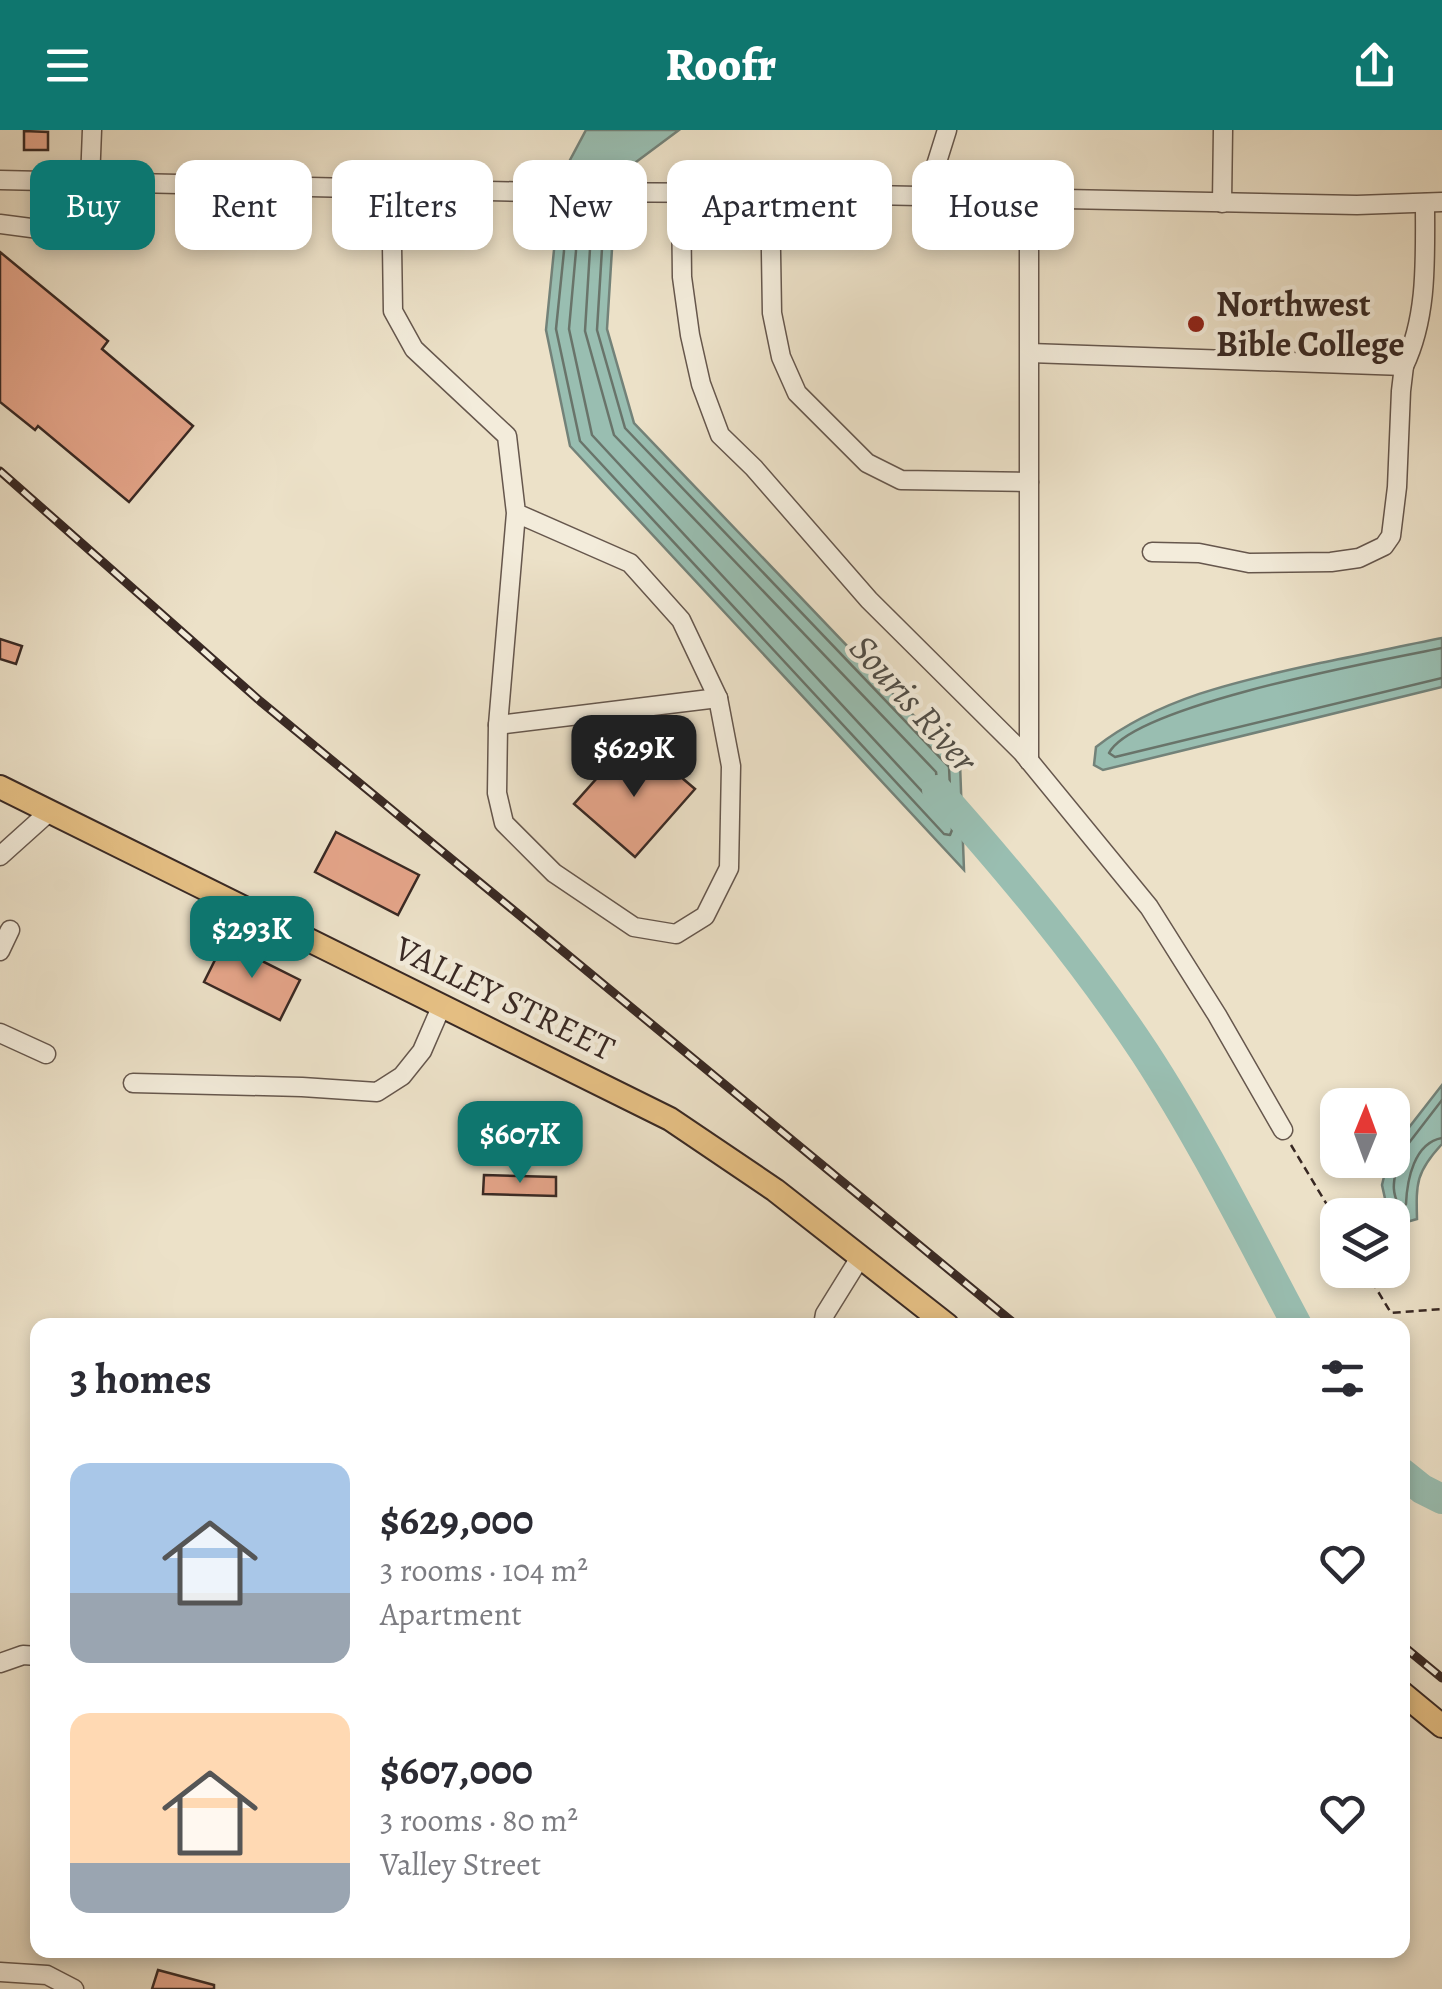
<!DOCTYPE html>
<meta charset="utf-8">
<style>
body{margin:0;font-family:Alegreya,serif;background:#f7f7f7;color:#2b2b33;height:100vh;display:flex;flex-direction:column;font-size:38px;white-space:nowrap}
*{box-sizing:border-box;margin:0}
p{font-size:32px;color:#7c7c81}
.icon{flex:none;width:55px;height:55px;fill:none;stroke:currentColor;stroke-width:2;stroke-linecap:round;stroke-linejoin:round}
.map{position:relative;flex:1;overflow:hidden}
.sheet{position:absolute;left:30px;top:1188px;width:1380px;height:640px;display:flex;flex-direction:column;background:#fff;border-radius:20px;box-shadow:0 5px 15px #0003}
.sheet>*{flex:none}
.guide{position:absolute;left:30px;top:30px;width:1382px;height:90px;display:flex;gap:20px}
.needle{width:65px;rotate:1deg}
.fabs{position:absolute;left:1320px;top:958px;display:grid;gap:20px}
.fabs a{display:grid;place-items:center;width:90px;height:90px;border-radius:20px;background:#fff;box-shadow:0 5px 15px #0003;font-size:50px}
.price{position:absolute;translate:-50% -85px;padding:0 22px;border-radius:20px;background:#0f766e;color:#fff;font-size:32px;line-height:65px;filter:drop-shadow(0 2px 5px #0008)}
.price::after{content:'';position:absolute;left:50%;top:60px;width:30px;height:22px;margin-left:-15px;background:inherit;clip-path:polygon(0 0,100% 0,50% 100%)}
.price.active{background:#222;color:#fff}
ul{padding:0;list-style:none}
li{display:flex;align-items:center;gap:30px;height:250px;padding:0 40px}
li span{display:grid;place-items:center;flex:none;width:280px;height:200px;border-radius:20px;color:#555}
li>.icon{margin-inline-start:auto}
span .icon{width:120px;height:120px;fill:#fffc;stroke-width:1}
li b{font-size:42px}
h2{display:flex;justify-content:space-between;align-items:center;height:120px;padding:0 40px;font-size:42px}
.chip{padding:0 35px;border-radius:20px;background:#fff;box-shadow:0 5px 15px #0003;font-size:35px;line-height:90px}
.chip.active{background:#0f766e;color:#fff}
header{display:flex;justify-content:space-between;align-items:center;height:130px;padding:0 40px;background:#0f766e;color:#fff;font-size:45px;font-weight:800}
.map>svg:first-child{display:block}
.water{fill:#99beb1;stroke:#738279;stroke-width:2.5}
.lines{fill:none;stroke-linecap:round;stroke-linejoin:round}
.shore{stroke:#69746a;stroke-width:2.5}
.river{stroke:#99beb1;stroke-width:30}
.building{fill:#e5a58a;stroke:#392924;stroke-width:2.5}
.minor-casing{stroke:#66574d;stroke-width:21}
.major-casing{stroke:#392924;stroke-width:26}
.path{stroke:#392924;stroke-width:2.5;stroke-dasharray:8 5;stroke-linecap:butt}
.minor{stroke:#f3ecdb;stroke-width:18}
.major{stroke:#e6c084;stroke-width:22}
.rail-casing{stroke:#392924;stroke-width:9}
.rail{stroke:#f3ecdb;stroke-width:5;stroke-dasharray:15;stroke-linecap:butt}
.poi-dot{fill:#8f2418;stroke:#f3ecdb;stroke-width:4}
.labels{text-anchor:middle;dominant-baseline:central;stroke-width:9;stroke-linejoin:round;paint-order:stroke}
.poi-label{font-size:35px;font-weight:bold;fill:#392924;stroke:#f3ecdb;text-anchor:start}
.street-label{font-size:35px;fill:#392924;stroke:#f3ecdb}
.water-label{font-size:38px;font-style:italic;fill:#514e47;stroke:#f3ecdb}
</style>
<header><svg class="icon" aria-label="menu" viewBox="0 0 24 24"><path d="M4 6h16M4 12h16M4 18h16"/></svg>Roofr<svg class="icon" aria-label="share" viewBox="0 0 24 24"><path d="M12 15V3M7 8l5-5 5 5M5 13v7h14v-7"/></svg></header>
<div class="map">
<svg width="1442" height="1859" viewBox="0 0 1442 1859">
<rect width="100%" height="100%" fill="#ece1c8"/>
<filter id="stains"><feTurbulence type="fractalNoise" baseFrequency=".002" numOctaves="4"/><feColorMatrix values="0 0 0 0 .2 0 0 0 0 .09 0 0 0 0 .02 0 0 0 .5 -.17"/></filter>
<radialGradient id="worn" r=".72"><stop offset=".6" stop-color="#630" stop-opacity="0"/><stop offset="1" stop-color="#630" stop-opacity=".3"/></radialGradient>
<!-- water -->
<g class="water">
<polygon points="586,0 679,0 636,32 614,87 607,199 634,293 960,634 964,740 570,316 546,200 554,120 551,82 570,30"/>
<path d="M1442,508v49l-339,83 -9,-5 2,-18c64,-50 147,-67 224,-84 41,-8 81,-17 122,-25z"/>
<path d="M1442,955v59c-26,28 -26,39 -25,75l-10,3 -19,-10 -6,-27 6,-25h4l1,-12z"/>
</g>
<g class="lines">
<!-- shore -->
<g class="shore">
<polyline points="565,73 561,84 564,121 556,199 580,311 944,704 950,705 952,700 949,637 625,298 597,200 604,86 609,74"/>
<polyline points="578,73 574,85 576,121 569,199 592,305 930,670 936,671 939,667 936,642 614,305 585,201 592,86 595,74"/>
<path d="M1442,518c-60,12 -308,57 -333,105l6,4 327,-79"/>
<path d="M1442,970l-37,48 -8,7c1,21 -9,29 2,51l4,1 3,-3c1,-24 8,-61 36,-66"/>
</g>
<!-- river -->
<g class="river">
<path d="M937,660c74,83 146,169 208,263 56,86 103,180 152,272"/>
<polyline points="1402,1343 1422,1359 1442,1369"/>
</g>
</g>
<!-- building -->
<g class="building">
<polygon points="24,1 48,2 48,20 24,20"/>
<polygon points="0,122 108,211 102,219 193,296 129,372 38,296 35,300 0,272"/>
<polygon points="0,509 22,516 16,534 0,529"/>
<polygon points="621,621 642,640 655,625 695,659 635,727 574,674"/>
<polygon points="336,702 419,745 398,785 315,742"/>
<polygon points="224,812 300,850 280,890 204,852"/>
<polygon points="484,1045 556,1047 556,1066 483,1064"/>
<polygon points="158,1840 214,1855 214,1859 152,1859"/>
</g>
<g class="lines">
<!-- minor casing -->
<g class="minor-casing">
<g id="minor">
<polyline points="0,50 536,62 770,63 1357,75 1442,72"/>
<polyline points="90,51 92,0"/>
<polyline points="400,60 392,115 393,181 414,219 507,306 516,383 498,595 497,663 504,693 554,743 634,797 676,804 705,786 729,738 731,636 718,568 681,490 630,433 516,383"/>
<polyline points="681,63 682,147 690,205 701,254 720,305 754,338 869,470 1022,622 1149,777 1217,885 1283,1000"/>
<polyline points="770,63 772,183 781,227 797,263 867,333 901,350 1029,352"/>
<polyline points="926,67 947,0"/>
<polyline points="1222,73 1223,0"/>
<polyline points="0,94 54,101 99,100 133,83 133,52"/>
<path d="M1030,223l374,13c24,-50 21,-108 21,-163"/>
<polyline points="1152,422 1199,423 1249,433 1331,432 1359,428 1384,416 1391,406 1397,357 1401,261 1404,236"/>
<polyline points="498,595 718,568"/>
<polyline points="1029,631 1029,69"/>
<polyline points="0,726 49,682"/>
<polyline points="0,821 10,800"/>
<polyline points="0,903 46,924"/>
<polyline points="133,953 302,957 377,962 402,946 422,921 442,875"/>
<polyline points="823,1195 825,1184 861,1126"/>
<polyline points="0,1533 23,1525 38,1526"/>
<polyline points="0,1842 47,1845 74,1859"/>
</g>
</g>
<!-- major casing -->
<g class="major-casing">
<g id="major">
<polyline points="0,657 670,989 775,1060 947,1195"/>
<polyline points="1402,1563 1442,1596"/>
</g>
</g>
<!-- path -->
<g class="path">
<polyline points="1291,1015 1338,1093"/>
<polyline points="1365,1140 1391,1183 1442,1179"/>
</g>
<!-- minor -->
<use href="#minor" class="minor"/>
<!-- major -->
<use href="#major" class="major"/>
<!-- rail casing -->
<g class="rail-casing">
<g id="rail">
<polyline points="0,341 260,571 1016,1195"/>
<polyline points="1402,1515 1442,1548"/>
</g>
</g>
<!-- rail -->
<use href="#rail" class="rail"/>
</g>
<!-- markers -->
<circle class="poi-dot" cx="1196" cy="194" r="10"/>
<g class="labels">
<!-- poi labels -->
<g class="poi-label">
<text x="1216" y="174">Northwest<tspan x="1216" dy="40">Bible College</tspan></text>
</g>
<!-- street labels -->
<g class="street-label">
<text transform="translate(505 868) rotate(26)">VALLEY STREET</text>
</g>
<!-- water labels -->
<g class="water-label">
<text transform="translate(914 573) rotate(48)">Souris River</text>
</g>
</g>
<rect width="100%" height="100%" filter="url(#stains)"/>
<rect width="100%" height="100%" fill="url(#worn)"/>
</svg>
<div class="fabs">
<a><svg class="needle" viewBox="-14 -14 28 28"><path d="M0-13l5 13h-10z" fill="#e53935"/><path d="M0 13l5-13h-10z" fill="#7c7c81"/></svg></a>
<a><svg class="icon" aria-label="layers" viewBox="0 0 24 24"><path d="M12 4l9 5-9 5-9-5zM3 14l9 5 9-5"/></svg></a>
</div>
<b class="price active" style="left:634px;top:670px">$629K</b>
<b class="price" style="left:252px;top:851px">$293K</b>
<b class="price" style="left:520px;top:1056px">$607K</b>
<div class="guide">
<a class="chip active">Buy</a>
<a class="chip">Rent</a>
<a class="chip">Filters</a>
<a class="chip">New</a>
<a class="chip">Apartment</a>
<a class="chip">House</a>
</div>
<section class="sheet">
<h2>3 homes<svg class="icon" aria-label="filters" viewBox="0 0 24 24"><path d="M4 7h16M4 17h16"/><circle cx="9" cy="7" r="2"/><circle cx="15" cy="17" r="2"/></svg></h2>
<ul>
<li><span style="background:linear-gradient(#a9c7e8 65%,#9aa5b1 0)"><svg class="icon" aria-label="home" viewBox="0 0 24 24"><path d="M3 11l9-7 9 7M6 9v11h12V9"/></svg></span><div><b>$629,000</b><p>3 rooms · 104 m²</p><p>Apartment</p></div><svg class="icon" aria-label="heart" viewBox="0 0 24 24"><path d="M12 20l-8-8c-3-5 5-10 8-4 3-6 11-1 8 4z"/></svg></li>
<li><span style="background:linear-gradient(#ffd9b3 75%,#9aa5b1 0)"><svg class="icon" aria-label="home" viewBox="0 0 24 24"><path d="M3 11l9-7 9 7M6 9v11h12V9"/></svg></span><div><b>$607,000</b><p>3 rooms · 80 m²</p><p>Valley Street</p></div><svg class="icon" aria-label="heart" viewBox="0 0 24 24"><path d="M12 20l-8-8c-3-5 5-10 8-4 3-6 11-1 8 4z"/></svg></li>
</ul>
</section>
</div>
